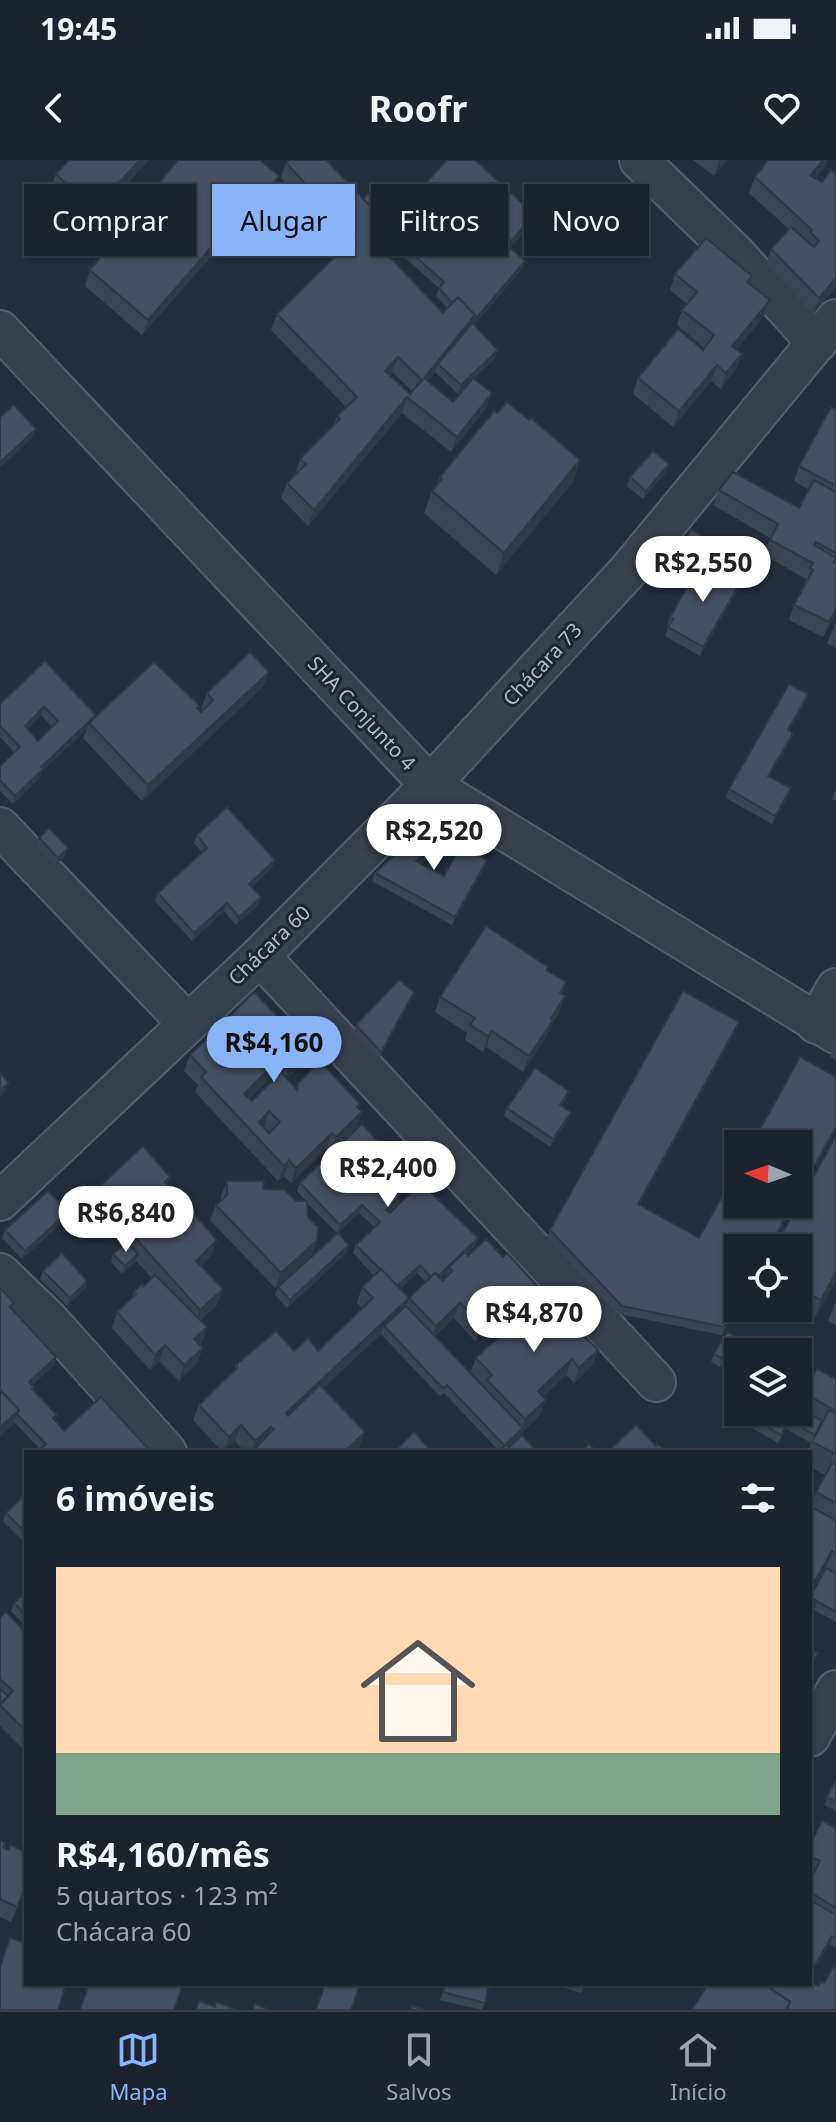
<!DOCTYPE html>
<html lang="pt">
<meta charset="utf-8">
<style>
body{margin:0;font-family:"Noto Sans",sans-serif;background:#282f3a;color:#f1f3f6;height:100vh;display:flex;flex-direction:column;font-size:30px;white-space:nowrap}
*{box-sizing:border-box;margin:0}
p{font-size:26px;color:#a0a4aa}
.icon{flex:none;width:44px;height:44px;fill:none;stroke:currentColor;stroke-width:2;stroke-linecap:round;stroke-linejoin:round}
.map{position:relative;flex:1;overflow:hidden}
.details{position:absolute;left:24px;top:1290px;width:788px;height:536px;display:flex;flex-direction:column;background:#1b232e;border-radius:0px;box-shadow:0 2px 6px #0004,0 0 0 2px #39404a}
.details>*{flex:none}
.banner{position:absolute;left:24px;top:24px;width:788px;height:72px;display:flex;gap:16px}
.needle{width:52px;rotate:272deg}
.controls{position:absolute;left:724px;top:970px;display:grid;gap:16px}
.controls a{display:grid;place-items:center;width:88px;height:88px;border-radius:0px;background:#1b232e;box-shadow:0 2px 6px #0004,0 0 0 2px #39404a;font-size:40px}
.price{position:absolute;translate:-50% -68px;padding:0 18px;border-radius:28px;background:#fff;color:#222;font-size:26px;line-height:52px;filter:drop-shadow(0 2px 4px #0008)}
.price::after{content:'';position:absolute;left:50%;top:48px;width:24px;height:18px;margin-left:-12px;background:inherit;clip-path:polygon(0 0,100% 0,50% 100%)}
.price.selected{background:#8ab4f8;color:#111}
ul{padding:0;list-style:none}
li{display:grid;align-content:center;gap:16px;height:424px;padding:0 32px}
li+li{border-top:2px solid #39404a}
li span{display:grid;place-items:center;height:248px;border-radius:0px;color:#555}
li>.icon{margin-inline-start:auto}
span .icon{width:144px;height:144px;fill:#fffc;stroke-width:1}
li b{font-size:34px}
h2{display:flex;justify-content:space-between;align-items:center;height:96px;padding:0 32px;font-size:34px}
.tag{padding:0 28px;border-radius:0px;background:#1b232e;box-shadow:0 2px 6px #0004,0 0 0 2px #39404a;font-size:28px;line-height:72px}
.tag.selected{background:#8ab4f8;color:#111}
.status{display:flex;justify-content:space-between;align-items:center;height:56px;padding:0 40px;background:#1b232e;direction:ltr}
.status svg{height:22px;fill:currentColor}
header{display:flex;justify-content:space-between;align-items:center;height:104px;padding:0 32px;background:#1b232e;font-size:36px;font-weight:700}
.tab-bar{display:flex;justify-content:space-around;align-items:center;height:112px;border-top:2px solid #39404a;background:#1b232e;font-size:22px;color:#a0a4aa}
.tab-bar a{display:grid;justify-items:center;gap:4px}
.tab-bar .selected{color:#8ab4f8}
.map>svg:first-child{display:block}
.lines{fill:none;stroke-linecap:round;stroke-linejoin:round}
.minor-casing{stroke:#565f6c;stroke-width:42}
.minor{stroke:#38414e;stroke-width:38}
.wall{fill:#3b4654;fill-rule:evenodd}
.shaded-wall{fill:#303945}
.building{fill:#455162;stroke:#303945;stroke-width:2;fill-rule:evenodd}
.labels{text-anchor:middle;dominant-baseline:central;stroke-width:6;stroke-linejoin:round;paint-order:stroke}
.street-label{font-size:20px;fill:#b4bcc9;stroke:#1d2633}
</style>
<div class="status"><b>19:45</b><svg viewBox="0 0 49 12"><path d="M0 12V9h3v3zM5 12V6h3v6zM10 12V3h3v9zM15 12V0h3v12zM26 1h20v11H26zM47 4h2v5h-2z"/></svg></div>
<header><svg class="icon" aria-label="back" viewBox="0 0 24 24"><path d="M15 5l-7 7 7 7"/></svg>Roofr<svg class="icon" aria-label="heart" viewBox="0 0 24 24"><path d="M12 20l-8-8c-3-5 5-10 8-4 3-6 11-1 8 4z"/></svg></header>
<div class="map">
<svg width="836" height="1850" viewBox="0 0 836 1850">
<rect width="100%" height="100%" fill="#242f3e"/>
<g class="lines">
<!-- minor casing -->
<g class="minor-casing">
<g id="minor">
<polyline points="639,0 735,93 817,183"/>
<polyline points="0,170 430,625 836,874"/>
<polyline points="0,667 187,863"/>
<polyline points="260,796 656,1222"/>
<polyline points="816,864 836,828"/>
<polyline points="0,1041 260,796 430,625 627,412 836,159"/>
<polyline points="0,1113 48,1159 167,1292"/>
<polyline points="810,1577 836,1530"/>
</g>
</g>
<!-- minor -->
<use href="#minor" class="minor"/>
</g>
<!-- wall -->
<g class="wall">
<polygon points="69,0 149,0 88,65 50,30 56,14"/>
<polygon points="693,0 727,0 714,16"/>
<polygon points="768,0 827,0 825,7 815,18 836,127 813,154 766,105 771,89 789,69 749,33 755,17"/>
<path d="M286,3l111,52 135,8 -23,25 16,13 -3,8 -48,56 21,33 -21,20 12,30 -35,44 -49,-39 -94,113 -27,-28 6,-15 8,-8 5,-16 33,-32 4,-11 9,-9 -75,-77 6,-16 69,-67 -65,-69zM393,87l46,41 -3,8 11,12 -4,5 -56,-59zM392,212l20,19 -2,3 -20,-19zM435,212l23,22 8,-8 -13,16 -25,-21z"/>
<polygon points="279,16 274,32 232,79 229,76 142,175 85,126 90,110 118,81 123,67"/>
<polygon points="675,114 749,124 764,156 737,189 742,194 736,209 721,229 711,221 673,267 633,234 638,218 703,190 704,188 677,165 682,150 687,144 670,130"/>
<polygon points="836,250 836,454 823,477 789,460 794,445 806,425 804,424 806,419 764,395 770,378 713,345 719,330 799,348 809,330 794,321 799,306"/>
<polygon points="497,253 529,260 580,300 572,323 496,415 424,353 432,331 436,327 440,317"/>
<polygon points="666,312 643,339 627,326 630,317"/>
<polygon points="682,388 729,400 722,413 737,431 700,496 665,476 669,466 667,465 670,457 699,407 679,396"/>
<polygon points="836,462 836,488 827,483"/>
<path d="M45,501l50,56 105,-11 -1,4 2,2 2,-1 -2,-2 6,-16 56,-6 -121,114 -59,-63 4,-9 -45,42 -2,6 -27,27 -13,-13v-25l14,-14 -14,-15v-33zM41,555l11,12 -14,14 -11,-12z"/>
<polygon points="805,542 789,571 790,581 769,616 788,636 772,664 726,638 729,629"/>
<polygon points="836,628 836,641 832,639"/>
<polygon points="197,675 272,708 252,727 261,737 258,745 236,765 224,751 192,781 155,741 158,733 202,693 194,683"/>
<polygon points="39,678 65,696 55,706 36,686"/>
<polygon points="450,680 447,688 432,703 424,700 420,703 444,716 487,700 484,708 452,765 372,721 375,713"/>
<polygon points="547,810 566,822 562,834 565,836 559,852 552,864 547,875 523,912 486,887 483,892 465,880 467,873 435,852 440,837"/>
<polygon points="414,832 411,840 378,900 353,873 356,865"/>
<polygon points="739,862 736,870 639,1045 699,1078 738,1044 795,1044 770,1088 738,1088 738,1146 722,1175 619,1154 547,1078 550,1070"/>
<polygon points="836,884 836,901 830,897"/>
<path d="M308,888l-6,16 -15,15 9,9 2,-5 62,21 -3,24 -27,25 -4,-4 -35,34 -7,-7 -6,5 -83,-89 3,-7 -14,-14 6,-16zM275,913l3,2 -26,26 -3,-2z"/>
<polygon points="569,931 566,939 561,946 571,952 568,960 550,987 504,956 507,948"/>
<polygon points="836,976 836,1120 813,1162 787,1148 798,1148 798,1088"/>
<path d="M384,988l-3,8 -3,3 30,18 -13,12 3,14 -9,9 89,26 -3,8 -9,8 2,2 35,1 37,32 -1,5 59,56 -5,15 -19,18 -8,-8 -23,22 -3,18 -19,18 -1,3 -11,11 28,5 -38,-1 -55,-58 -4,3 -9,-9 -50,-53 -58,54 36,60 -4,4h-110l-10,-11 -13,11 -29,-32 6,-15 35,-34 2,-6 58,-14h24l44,-43 -5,-5 5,-16 12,-11 -21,-23 3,-8 18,-18 -15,-14 -21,20 11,12 -3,8 -59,55 -12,-13 3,-8 59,-54 -30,-30 1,14 9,23 -5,15 -37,33 -65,-68 6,-15 5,-5v-4l6,-15 36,8 33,12h10l-9,-10 3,-8zM448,1112l-3,6 -2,3 -3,-3zM417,1113l9,9 -17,16 -9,-9zM454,1158l21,23 13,-12 3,4 11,-10 5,5 -31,30 -6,15 -35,-37z"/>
<polygon points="170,1017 167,1025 211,1096 201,1106 217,1145 201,1160 207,1167 202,1182 200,1185 197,1203 179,1221 159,1201 150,1210 112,1168 117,1152 132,1138 134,1131 143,1127 152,1118 136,1101 122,1114 111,1102 113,1094 123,1086 88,1048 94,1032"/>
<polygon points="68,1052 65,1060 22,1099 2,1078 5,1070"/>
<polygon points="43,1111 87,1121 85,1129 67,1146 40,1119"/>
<polygon points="0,1128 14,1143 12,1149 56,1197 54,1205 32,1225 33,1230 57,1255 55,1260 64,1271 151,1292 40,1289 14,1262 13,1265"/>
<polygon points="836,1141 836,1165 828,1161"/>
<polygon points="750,1184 747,1192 738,1192 738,1207 734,1214 711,1202 714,1194"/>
<polygon points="836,1219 836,1413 826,1407 810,1436 810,1346 825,1315 810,1307 810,1292 808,1292 811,1283 786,1269 778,1283 738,1260 741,1252 798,1247 804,1233"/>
<polygon points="26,1334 26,1384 3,1361 6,1353"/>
<polygon points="836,1413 836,1462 814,1450 810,1458 810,1437"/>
<polygon points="26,1432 26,1467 11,1451 14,1443"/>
<polygon points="0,1456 24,1470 26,1468 26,1592 0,1566"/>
<polygon points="836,1620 836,1651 824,1645"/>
<polygon points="836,1668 836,1788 829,1784 811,1815 810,1814 810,1720 816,1709 810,1705 810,1684"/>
<polygon points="0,1681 26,1728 11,1762 0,1757"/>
<polygon points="445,1824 485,1843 482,1850 440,1840"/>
<polygon points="550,1824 585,1824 581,1833"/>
</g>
<!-- shaded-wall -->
<g class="shaded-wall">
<polygon points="140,0 149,0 88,65 94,49"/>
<polygon points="720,0 727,0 714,16"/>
<polygon points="823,0 827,0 825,7 804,31 810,16"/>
<polygon points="279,16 274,32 232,79 238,63"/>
<polygon points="535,55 532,63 504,93 507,85"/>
<polygon points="234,61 229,76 142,175 148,160"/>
<polygon points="397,74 391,90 376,105 382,89"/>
<polygon points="525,101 522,109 469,171 438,204 435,212 418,233 424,218 475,155"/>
<polygon points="836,118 836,127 813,154 819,138"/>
<polygon points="770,140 764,156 727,201 732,186"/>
<polygon points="498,190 495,198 458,234 461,225"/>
<polygon points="742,194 736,209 721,229 726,213"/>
<polygon points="398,197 392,212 380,226 385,211"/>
<polygon points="717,205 711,221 673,267 679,251"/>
<polygon points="492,233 486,248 451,292 457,277"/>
<polygon points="407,237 402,253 308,366 314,350"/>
<polygon points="36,269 33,277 0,308 0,302"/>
<polygon points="580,300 572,323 496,415 504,393"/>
<polygon points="669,304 666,312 643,339 646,331"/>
<polygon points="740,423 737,431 700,496 703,487"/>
<polygon points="836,449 836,454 823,477 829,462"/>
<polygon points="269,512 263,527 142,641 148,625"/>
<polygon points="808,534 805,542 785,578 788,570"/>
<polygon points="44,547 41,555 22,574 25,566"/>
<polygon points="96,555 89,563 87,569 42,611 40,617 13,644 15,636 41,607"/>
<polygon points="793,573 790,581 765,624 768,616"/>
<polygon points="791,628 788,636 772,664 775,656"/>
<polygon points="450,680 447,688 432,703 434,695"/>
<polygon points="68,688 65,696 55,706 58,698"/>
<polygon points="427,692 424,700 414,710 416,701"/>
<polygon points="275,700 272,708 246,732 249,724"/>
<polygon points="487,700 484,708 452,765 455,757"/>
<polygon points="261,737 258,745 236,765 239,757"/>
<polygon points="227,743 224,751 192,781 194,773"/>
<polygon points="414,832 411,840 378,900 381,892"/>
<polygon points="565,836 559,852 552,864 547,875 523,912 529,896"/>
<polygon points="739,862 736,870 635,1052 638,1044"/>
<polygon points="492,871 486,887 483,892 488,876"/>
<polygon points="308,888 302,904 284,922 289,906"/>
<polygon points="281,897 275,913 239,950 244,934"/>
<polygon points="9,923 6,931 0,937 0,931"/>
<polygon points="360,944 355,959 362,952 357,968 330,993 336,977"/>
<polygon points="269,951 264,967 259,962"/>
<polygon points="571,952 568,960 550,987 553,979"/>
<polygon points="836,967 836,970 798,1038 798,1036"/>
<polygon points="332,973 326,989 291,1023 296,1008"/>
<polygon points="384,988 381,996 373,1004 376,996"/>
<polygon points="289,1000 284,1016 278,1021 284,1006"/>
<polygon points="411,1009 408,1017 389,1034 392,1026"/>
<polygon points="401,1035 398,1043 383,1058 386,1050"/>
<polygon points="793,1044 795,1044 770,1088 769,1088"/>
<polygon points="362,1045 359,1053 337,1074 340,1065"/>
<polygon points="68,1052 65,1060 22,1099 25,1091"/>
<polygon points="478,1078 475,1086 451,1109 449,1107 448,1112 431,1127 434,1119"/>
<polygon points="217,1080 211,1096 190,1116 196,1101"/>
<polygon points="317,1080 312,1095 275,1128 281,1113"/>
<polygon points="349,1085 346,1093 287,1148 290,1140"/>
<polygon points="138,1094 135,1102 122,1114 125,1106"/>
<polygon points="420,1105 417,1113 394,1135 397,1127"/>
<polygon points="836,1112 836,1120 813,1162 821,1140"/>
<polygon points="87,1121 85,1129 67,1146 70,1138"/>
<polygon points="223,1129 217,1145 195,1166 200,1150"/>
<polygon points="540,1129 535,1145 527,1149 524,1147 520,1159 508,1170 514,1154"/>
<polygon points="409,1138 403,1154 384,1166 381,1174 280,1269 286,1253"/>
<polygon points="460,1143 454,1158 430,1182 436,1166"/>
<polygon points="738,1143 738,1146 722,1175 724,1167"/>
<polygon points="507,1148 502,1163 491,1173 497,1158"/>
<polygon points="493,1154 488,1169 475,1181 481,1165"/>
<polygon points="207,1167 202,1182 188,1195 194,1179"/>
<polygon points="165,1185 159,1201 150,1210 155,1195"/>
<polygon points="203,1188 197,1203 179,1221 184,1205"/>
<polygon points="598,1190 593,1205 574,1223 579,1208"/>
<polygon points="56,1197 54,1205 26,1230 29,1222"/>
<polygon points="572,1199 566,1215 532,1247 538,1231"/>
<polygon points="546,1240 540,1255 503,1292 506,1284 521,1270 525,1259"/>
<polygon points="19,1250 13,1265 0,1277 0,1267"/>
<polygon points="241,1265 235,1281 223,1292 229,1277"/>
<polygon points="271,1267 266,1282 255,1292 251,1292 255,1281"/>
<polygon points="365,1272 359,1288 355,1292 346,1292 347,1289"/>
<polygon points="832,1391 826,1407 810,1436 812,1426"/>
<polygon points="832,1776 829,1784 811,1815 814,1807"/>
</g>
<!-- building -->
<g class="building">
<polygon points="69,0 140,0 94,49 56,14"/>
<polygon points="178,0 260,0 279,16 238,63 234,61 148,160 90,110 113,82 125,79 123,67"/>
<path d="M289,0h37l71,74 -15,15 61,64 15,-16 17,18 -51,63 29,24 20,-24 19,15 -35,44 -50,-40 -93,113 -27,-27 19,-19 -6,-5 40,-40 -3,-3 20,-19 -80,-83 79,-78 -70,-73zM398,197l24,23 -12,14 -25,-23z"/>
<polygon points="447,0 475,0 535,55 507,85 525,101 472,163 475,155 458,137 452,143 439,128 444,122 396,79 395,80 397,74 363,39 373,28 397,55"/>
<polygon points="768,0 823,0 810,16 822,22 831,10 836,14 836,118 819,138 771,89 791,67 814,87 819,81 810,72 812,70 755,17"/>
<polygon points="706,78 752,116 747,122 770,140 732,186 742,194 726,213 717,205 679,251 638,218 678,169 703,190 714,175 682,150 697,132 675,114"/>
<polygon points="472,163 498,190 461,225 438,204"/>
<polygon points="507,242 529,260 531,258 580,300 504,393 432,331 442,319 440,317 466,285 494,251 497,253"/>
<polygon points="14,245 36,269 0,302 0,257"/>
<polygon points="831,247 836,250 836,326 799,306"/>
<polygon points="653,291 669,304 646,331 630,317"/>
<polygon points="733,312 799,348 814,320 836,332 836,393 816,382 814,385 836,398 833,402 836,403 836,449 829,462 794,445 813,410 810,408 813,403 770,380 778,364 719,330"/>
<polygon points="691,370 732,392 722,410 682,388"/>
<polygon points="702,402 740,423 703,487 668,467 673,459 670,457"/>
<polygon points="250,492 269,512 148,625 89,563 154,502 200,546 197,548 201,552 213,540 207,533"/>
<path d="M45,501l51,54 -55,52 2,2 -28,27 -15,-16v-14l20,-19 -20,-21v-22zM44,547l14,14 -20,20 -13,-15z"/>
<polygon points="789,524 808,534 788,570 793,573 768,616 791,628 775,656 729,629"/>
<polygon points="227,647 275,700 249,724 261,737 239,757 227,743 194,773 158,733 207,688 197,675"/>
<polygon points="425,666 450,680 434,695 427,692 416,701 444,716 461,686 487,700 455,757 375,713"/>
<polygon points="49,668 68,688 58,698 39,678"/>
<polygon points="486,766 548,807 546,810 566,822 560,833 565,836 551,858 553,860 529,896 492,871 488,876 470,865 475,858 440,837"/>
<polygon points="399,820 414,832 381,892 356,865"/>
<polygon points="683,831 739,862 638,1044 699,1078 738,1008 738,1044 793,1044 769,1088 738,1088 738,1143 724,1167 622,1146 550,1070"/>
<path d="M254,832l54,56 -19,18 -8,-9 -37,37 8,7 29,-29 16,18 1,-7 22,-22 40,43 -3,3 5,5 -26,25 -4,-4 -36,35 -7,-8 -5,6 -83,-89 5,-5 -16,-17zM269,951l11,11 -11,11 -10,-11z"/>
<polygon points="800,897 836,917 836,967 798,1036 798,984 752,984"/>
<polygon points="535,908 569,931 560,945 571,952 553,979 507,948"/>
<polygon points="0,913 9,923 0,931"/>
<polygon points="362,964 384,988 376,996 380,1000 392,989 411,1009 392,1026 401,1035 386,1050 390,1053 421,1023 478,1078 438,1116 435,1113 431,1117 420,1105 397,1126 356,1085 380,1062 362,1045 340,1065 300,1023"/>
<polygon points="836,976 836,1112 821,1140 798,1128 798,1088 774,1088"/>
<polygon points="143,986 170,1017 165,1022 217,1080 196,1101 223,1129 200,1150 94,1032"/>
<polygon points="227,1021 264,1021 263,1029 285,1030 296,1041 307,1041 308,1057 318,1067 317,1080 281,1113 216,1045 227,1035"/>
<polygon points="48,1031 68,1052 25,1091 5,1070"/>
<polygon points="338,1073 349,1085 290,1140 278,1127"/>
<polygon points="486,1079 503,1097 507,1093 540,1129 514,1154 507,1148 497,1158 493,1154 481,1165 460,1143 436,1166 409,1138 435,1113 443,1121 452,1111 449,1107 465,1092 468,1096"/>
<polygon points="127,1082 138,1094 125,1106 113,1094"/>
<polygon points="62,1093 87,1121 70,1138 43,1111"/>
<polygon points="381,1109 409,1138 286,1253 288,1256 320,1225 365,1272 347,1289 350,1292 252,1292 274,1269 271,1267 255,1281 241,1265 229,1277 199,1245 238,1207 236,1205 276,1171 294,1191 308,1178 318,1191 373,1138 362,1127"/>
<polygon points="155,1115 207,1167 194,1179 203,1188 184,1205 165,1185 155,1195 117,1152 136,1134 134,1131 142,1125 143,1127"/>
<polygon points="0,1128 14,1143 10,1147 56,1197 29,1222 34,1227 32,1229 57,1255 53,1258 64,1271 101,1237 151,1292 37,1292 46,1284 17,1254 19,1250 0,1230"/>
<polygon points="540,1132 598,1190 579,1208 572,1199 538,1231 546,1240 525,1259 487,1220 492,1215 476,1198 527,1149 524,1147"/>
<polygon points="406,1146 523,1268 506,1284 509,1287 522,1275 537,1292 497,1292 505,1286 447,1225 443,1228 434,1219 384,1166"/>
<polygon points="727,1172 750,1184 745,1192 738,1192 738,1204 736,1206 714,1194"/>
<polygon points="817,1209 836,1219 836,1251 804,1233"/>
<polygon points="0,1230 19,1250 0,1267"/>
<polygon points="798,1247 822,1261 815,1275 789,1260 781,1275 741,1252 798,1252"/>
<polygon points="829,1250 836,1254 836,1294 812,1282"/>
<polygon points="636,1265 656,1286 656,1284 671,1292 608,1292"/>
<polygon points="414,1272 432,1292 394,1292"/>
<polygon points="589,1284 597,1292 581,1292"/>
<polygon points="836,1301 836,1343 816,1332 832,1303 834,1304"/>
<polygon points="26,1334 26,1373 6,1353"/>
<polygon points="810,1346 836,1361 836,1394 832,1391 812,1426 810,1425"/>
<polygon points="826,1408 836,1413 836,1452 810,1437"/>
<polygon points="26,1432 26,1456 14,1443"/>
<polygon points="810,1441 816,1444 810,1455"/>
<polygon points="6,1452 26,1473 26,1571 0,1545 13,1531 1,1520 0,1522 0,1458"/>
<polygon points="810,1489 818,1493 810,1507"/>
<polygon points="0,1529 8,1536 0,1544"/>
<polygon points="836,1620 836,1642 827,1637"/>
<polygon points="822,1661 836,1668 836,1748 810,1732 810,1720 820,1701 810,1696 810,1684"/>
<polygon points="0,1681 5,1683 3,1687 9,1690 10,1685 26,1692 26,1726 17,1747 0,1739"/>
<polygon points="810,1740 836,1755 836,1778 832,1776 814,1807 810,1805"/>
<polygon points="10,1778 26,1783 26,1824 66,1824 58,1850 0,1850 0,1807"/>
<polygon points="836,1803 836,1850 787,1850 790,1842 772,1830 775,1824 810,1824 810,1822 818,1826 821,1822 824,1823"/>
<polygon points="89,1824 183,1824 174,1850 80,1850"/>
<polygon points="325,1824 360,1824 351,1850 316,1850"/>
<polygon points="446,1824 489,1824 485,1843 443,1832"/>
<polygon points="708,1824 764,1824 790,1842 786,1850 692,1850"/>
<polygon points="199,1841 215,1847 216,1842 238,1850 196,1850"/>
<polygon points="255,1844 270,1850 253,1850"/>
<polygon points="412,1846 425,1850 411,1850"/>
</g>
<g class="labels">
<!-- street labels -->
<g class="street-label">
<text transform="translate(542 504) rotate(-47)">Chácara 73</text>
<text transform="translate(362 553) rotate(47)">SHA Conjunto 4</text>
<text transform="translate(269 785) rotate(-44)">Chácara 60</text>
</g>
</g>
</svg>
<div class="controls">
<a><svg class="needle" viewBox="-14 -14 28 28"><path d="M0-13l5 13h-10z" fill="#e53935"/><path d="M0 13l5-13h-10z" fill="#a0a4aa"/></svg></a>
<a><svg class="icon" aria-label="locate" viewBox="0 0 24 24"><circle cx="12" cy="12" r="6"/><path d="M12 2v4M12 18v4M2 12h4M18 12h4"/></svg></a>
<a><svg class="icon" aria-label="layers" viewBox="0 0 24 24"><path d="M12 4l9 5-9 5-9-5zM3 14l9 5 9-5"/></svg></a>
</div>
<b class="price" style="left:703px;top:444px">R$2,550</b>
<b class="price" style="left:434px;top:712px">R$2,520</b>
<b class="price selected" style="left:274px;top:924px">R$4,160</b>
<b class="price" style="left:388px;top:1049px">R$2,400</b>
<b class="price" style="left:126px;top:1094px">R$6,840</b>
<b class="price" style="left:534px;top:1194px">R$4,870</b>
<div class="banner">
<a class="tag">Comprar</a>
<a class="tag selected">Alugar</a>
<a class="tag">Filtros</a>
<a class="tag">Novo</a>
</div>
<section class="details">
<h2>6 imóveis<svg class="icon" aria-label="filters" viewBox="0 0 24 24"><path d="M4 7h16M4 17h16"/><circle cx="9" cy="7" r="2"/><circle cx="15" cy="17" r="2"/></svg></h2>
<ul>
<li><span style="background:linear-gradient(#ffd9b3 75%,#7fa58c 0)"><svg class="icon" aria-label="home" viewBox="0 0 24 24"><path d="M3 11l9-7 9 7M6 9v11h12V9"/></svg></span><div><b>R$4,160/mês</b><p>5 quartos · 123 m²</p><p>Chácara 60</p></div></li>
</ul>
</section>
</div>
<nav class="tab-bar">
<a class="selected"><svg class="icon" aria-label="map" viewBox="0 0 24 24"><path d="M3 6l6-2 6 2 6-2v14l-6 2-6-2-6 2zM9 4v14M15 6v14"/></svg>Mapa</a>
<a><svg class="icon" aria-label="saved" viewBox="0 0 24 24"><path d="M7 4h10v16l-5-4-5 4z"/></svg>Salvos</a>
<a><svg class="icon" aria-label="home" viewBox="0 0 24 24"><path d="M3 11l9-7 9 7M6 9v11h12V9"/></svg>Início</a>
</nav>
